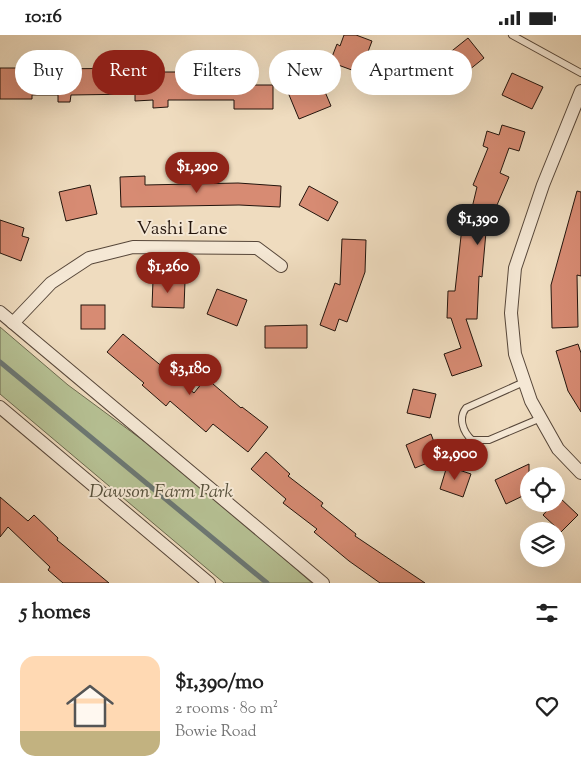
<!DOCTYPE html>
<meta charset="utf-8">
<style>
body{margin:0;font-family:"Sorts Mill Goudy",serif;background:#f6f6f6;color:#222;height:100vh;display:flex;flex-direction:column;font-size:19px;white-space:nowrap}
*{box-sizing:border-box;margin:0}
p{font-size:16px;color:#767676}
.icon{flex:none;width:28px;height:28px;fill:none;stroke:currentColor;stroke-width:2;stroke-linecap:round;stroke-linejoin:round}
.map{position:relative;height:548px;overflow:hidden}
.side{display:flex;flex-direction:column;background:#fff;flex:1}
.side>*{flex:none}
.banner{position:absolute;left:15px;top:15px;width:551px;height:45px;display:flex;gap:10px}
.buttons{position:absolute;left:520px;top:432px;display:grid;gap:10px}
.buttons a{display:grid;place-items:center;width:45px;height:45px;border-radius:50%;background:#fff;box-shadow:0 5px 20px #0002;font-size:25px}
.price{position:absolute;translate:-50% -42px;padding:0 11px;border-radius:18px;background:#8f2418;color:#fff;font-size:16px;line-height:32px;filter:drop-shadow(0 1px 2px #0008)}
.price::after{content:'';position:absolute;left:50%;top:30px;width:15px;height:11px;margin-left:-8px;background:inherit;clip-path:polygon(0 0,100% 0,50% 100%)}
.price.active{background:#222;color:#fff}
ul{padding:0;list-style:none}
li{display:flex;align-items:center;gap:15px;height:125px;padding:0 20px}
li span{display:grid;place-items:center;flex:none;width:140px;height:100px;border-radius:15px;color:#555}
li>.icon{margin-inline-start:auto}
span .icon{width:60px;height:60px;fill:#fffc;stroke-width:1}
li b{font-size:21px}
h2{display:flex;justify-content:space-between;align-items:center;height:60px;padding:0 20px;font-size:21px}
.pill{padding:0 18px;border-radius:22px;background:#fff;box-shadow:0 5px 20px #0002;font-size:18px;line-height:45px}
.pill.active{background:#8f2418;color:#fff}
.status{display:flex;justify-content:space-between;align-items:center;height:35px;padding:0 25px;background:#fff;direction:ltr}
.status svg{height:14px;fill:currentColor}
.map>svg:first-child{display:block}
.green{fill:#b6c194;stroke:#6d6b50}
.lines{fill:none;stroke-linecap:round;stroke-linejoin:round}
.stream{stroke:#6c7874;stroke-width:5}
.building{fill:#d78b73;stroke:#24150d}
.lane-casing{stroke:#57473a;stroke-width:8}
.street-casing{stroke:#57473a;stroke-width:14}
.lane{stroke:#f5e8d5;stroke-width:6}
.street{stroke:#f5e8d5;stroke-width:12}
.labels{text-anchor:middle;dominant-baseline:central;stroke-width:4;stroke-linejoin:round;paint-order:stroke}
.street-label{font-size:19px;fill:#24150d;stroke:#f5e8d5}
.park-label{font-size:19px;font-style:italic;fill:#57513c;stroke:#f5e8d5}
</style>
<div class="status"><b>10:16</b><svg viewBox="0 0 49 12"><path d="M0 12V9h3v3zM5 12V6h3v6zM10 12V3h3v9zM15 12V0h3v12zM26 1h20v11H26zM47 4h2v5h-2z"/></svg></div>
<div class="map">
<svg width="581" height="548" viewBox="0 0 581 548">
<rect width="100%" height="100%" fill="#efdcbf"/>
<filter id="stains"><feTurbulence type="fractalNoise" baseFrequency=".004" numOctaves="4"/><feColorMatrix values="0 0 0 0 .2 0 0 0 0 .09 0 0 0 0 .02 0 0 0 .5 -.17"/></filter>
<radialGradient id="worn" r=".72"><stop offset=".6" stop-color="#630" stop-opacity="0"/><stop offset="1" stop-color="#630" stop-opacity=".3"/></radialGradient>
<!-- green -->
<polygon class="green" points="0,292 68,350 179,432 312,548 224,548 0,359"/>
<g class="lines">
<!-- stream -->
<polyline class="stream" points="0,327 267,548"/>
</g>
<!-- building -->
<g class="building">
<polygon points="344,0 356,0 372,6 360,38 330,27 337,9 340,11"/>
<polygon points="468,3 484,23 459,43 443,23"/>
<polygon points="0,33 17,33 16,37 45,37 45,34 153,33 153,37 184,37 184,34 225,33 225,50 273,50 273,74 234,74 234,65 168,65 168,72 153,73 153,65 135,66 135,59 71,60 70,67 58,67 58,60 32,60 32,64 0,64"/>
<polygon points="512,38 543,52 532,74 502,60"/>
<polygon points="320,45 331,71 299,84 287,55 304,48 305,51"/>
<polygon points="502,90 525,97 519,116 509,113 500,138 509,142 497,170 491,198 486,197 482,242 479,241 477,284 466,284 482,331 452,341 444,319 461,313 451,283 447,283 448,256 455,256 462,192 461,192 464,175 471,177 477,152 473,150 488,113 483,111 487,96 499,100"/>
<polygon points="145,141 145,150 238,148 281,151 280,172 239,170 121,172 120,142"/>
<polygon points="90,150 97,179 66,186 59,157"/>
<polygon points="309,151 338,167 328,186 299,170"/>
<polygon points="577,156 581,157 581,241 577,240 578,292 552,293 551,250"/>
<polygon points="0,185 24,193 22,201 29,203 21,226 0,218"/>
<polygon points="342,204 366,205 365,237 347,287 339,284 335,296 320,290 335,248 340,250"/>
<polygon points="153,245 185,246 184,273 152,272"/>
<polygon points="217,254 247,265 237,291 207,279"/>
<rect x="81" y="270" width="24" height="24"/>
<polygon points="307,290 307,313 265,313 265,291"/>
<polygon points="123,299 194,358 206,343 241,373 242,372 268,392 248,417 213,389 206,397 170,366 166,371 142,350 144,348 107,317"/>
<polygon points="578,309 581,318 581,377 568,356 556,316"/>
<polygon points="413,354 436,359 430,383 407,378"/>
<polygon points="431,399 440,423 415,433 406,410"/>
<polygon points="266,417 290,439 288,441 323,468 321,471 356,499 355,501 425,548 380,548 349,526 314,497 317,494 283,468 286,464 251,434"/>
<polygon points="529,429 529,458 506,469 495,445"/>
<polygon points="447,431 471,439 463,462 440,454"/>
<polygon points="0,462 28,486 34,480 58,503 57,505 109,548 63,548 48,535 50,532 8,492 0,502"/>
<polygon points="559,462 578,480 561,497 543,480 553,469 556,469"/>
</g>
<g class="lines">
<!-- lane casing -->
<g class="lane-casing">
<g id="lane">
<polyline points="512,0 581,38"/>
<path d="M524,347l-58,26c-8,10 -3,24 6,32h17l52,-22"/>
</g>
</g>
<!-- street casing -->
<g class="street-casing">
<g id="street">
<polyline points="581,56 543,150 515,233 511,278 515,319 531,366 558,414 581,438"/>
<polyline points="0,277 323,548"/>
<polyline points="13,288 51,248 89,223 133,212 257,213 281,231"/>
<polyline points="0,372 209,548"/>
</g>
</g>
<!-- lane -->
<use href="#lane" class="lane"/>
<!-- street -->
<use href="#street" class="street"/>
</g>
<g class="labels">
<!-- street labels -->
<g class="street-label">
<text x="182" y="194">Vashi Lane</text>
</g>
<!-- park labels -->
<g class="park-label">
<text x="161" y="457">Dawson Farm Park</text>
</g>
</g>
<rect width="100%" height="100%" filter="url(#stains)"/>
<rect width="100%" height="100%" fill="url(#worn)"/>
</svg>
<div class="buttons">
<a><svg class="icon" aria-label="locate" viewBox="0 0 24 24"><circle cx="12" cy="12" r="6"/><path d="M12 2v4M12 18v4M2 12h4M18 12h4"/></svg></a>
<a><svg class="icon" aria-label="layers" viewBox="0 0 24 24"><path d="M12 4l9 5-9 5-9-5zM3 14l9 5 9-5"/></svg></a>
</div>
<b class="price" style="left:197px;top:159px">$1,290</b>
<b class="price active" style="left:478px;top:211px">$1,390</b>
<b class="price" style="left:168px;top:259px">$1,260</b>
<b class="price" style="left:190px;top:361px">$3,180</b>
<b class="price" style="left:455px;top:446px">$2,900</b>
<div class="banner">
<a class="pill">Buy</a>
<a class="pill active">Rent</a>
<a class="pill">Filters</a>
<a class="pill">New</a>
<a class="pill">Apartment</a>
</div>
</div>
<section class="side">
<h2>5 homes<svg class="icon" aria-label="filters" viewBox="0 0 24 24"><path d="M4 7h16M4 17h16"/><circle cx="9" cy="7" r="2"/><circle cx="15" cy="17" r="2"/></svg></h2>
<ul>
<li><span style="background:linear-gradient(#ffd9b3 75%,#c2b280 0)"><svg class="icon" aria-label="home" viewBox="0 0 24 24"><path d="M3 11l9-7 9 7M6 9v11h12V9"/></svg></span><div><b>$1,390/mo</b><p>2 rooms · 80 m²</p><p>Bowie Road</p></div><svg class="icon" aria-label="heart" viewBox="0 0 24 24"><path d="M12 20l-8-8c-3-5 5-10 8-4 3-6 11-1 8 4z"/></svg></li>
</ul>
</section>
